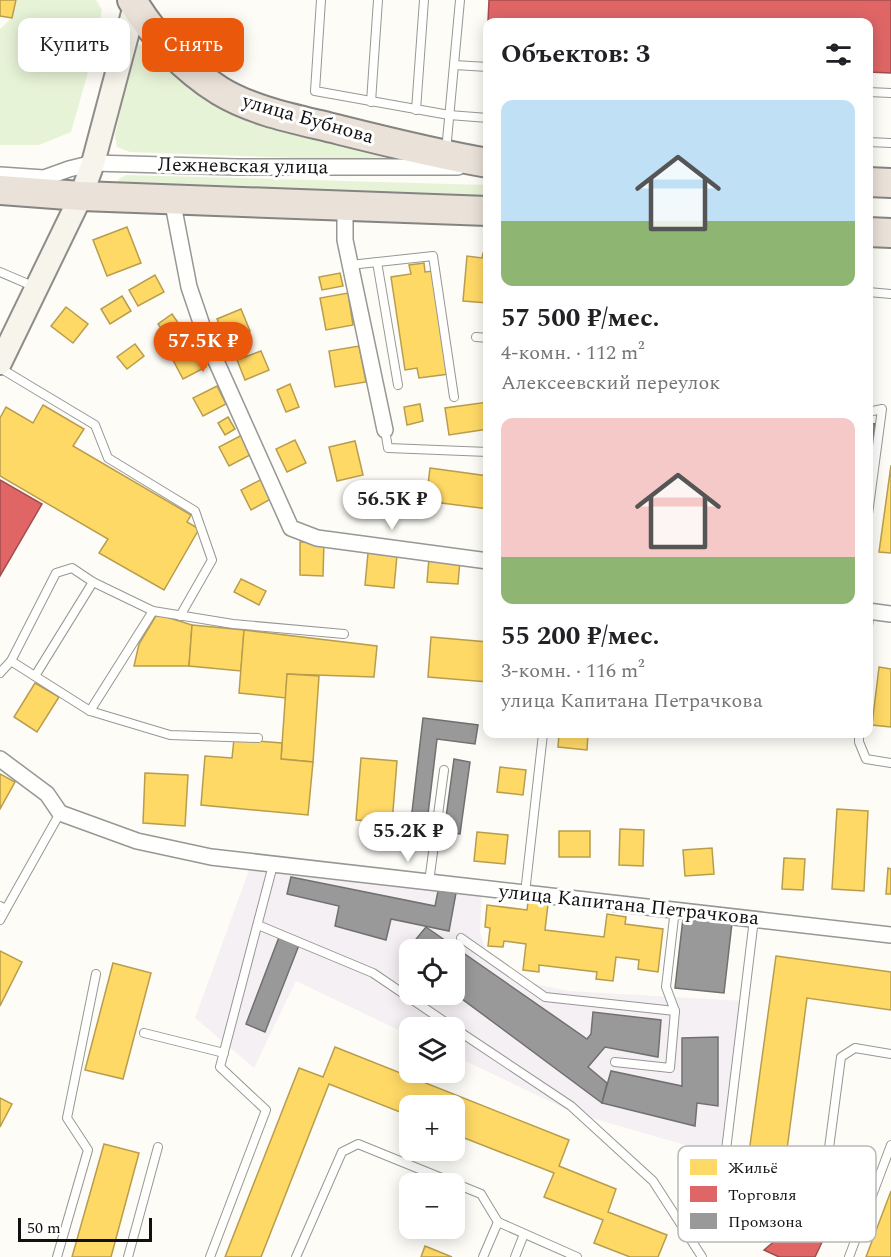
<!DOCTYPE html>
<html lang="ru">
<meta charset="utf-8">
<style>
body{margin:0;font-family:Spectral,serif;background:#f6f6f6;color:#202124;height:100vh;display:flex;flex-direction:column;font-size:22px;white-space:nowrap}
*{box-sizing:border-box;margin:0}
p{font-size:20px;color:#757577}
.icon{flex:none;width:33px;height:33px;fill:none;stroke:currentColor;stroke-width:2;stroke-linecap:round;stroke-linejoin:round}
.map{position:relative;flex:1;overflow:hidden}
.details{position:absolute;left:483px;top:18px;width:390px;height:720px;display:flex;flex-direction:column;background:#fff;border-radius:12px;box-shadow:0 3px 15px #0003}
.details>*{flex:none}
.hud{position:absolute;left:18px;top:18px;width:375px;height:54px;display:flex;gap:12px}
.controls{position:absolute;left:399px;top:939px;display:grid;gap:12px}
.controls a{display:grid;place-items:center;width:66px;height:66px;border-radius:12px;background:#fff;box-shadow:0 3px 15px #0003;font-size:30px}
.scale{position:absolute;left:18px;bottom:15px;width:134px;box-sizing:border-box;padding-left:6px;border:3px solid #111;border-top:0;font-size:16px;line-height:21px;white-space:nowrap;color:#111;-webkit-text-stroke:4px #fff;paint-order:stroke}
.price{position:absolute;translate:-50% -51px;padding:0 14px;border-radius:21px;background:#fff;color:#222;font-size:20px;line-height:39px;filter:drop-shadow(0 2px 3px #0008)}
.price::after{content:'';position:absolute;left:50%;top:36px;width:18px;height:14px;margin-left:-9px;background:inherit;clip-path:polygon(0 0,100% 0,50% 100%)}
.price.current{background:#ea580c;color:#fff}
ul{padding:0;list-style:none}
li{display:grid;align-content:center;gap:12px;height:318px;padding:0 18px}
li span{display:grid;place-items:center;height:186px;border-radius:12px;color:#555}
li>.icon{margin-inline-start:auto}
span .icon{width:108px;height:108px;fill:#fffc;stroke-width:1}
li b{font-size:26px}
h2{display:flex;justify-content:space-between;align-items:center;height:72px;padding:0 18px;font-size:26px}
.pill{padding:0 21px;border-radius:12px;background:#fff;box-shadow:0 3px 15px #0003;font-size:21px;line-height:54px}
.pill.current{background:#ea580c;color:#fff}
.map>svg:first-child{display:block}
.industrial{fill:#f5f0f3;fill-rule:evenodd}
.green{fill:#e7f3d7}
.homes{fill:#ffd966;stroke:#b89d4c;stroke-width:1.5}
.shops{fill:#e06666;stroke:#a24c4c;stroke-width:1.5}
.industry{fill:#999;stroke:#707070;stroke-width:1.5}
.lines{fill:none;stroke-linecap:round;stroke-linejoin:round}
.lane-casing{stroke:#979795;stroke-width:10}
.street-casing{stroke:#979795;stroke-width:18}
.secondary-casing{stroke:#8e8d8b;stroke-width:26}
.highway-casing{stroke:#858482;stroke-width:32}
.lane{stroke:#fffffe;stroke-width:8}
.street{stroke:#fffffe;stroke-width:15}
.secondary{stroke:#f6f4eb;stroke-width:22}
.highway{stroke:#eae1d8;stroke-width:28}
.labels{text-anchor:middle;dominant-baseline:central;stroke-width:6;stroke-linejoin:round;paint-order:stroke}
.street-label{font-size:20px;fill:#111;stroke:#fff}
.key{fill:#fff;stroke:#b8b8b8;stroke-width:1.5}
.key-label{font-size:16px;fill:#111}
</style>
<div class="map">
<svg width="891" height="1257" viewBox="0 0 891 1257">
<rect width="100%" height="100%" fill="#fdfcf7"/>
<!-- industrial -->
<path class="industrial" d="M255,854l227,32 -2,46 7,22 39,28 42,9 175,10 -16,156 -153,-44 -119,-57 -1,-28h-44l-1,7 -113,-54 -42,87 -59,-50zM410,950h44v44h-44z"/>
<!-- green -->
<g class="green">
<polygon points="17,0 96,0 102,10 92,58 71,132 39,145 0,145 0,29 12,18"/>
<polygon points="135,43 149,48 169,68 235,113 275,129 412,162 130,152 117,147 115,135"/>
<polygon points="126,175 487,185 488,196 432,202 120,185 118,180"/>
</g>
<!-- homes -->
<g class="homes">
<polygon points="0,0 16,0 12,18 0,16"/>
<polygon points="127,227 141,263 107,276 93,240"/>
<polygon points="483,253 488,253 488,303 463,301 467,256 482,258"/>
<polygon points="424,263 425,272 433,271 449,374 419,378 417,368 405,370 391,277 411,274 409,265"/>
<polygon points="340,273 343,286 322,290 319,277"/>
<polygon points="155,275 164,292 138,306 129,290"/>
<polygon points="348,293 353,325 326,330 320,298"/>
<polygon points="122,296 131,311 110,324 101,309"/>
<polygon points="66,307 88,324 73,343 51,326"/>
<polygon points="241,309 250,331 226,341 217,319"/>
<polygon points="172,314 181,327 167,337 158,324"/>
<polygon points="135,344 144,356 127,369 117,357"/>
<polygon points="359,346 366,382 335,387 329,351"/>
<polygon points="197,348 206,367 183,379 173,360"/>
<polygon points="261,351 269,370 245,380 237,360"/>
<polygon points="290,384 299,407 286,412 277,390"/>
<polygon points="217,386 226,404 203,416 193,398"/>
<polygon points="488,402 488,429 449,435 445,408"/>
<polygon points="420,404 423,421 407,425 404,407"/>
<polygon points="43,405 84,429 73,446 191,515 187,522 199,529 164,590 99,553 108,539 0,476 0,418 6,407 33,423"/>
<polygon points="228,417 235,429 225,435 218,423"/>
<polygon points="242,435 252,454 229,466 219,447"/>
<polygon points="295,440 306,463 287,472 276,449"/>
<polygon points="355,441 363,475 337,481 329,447"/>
<polygon points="891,465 891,553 879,552"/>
<polygon points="430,468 488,476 488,509 426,501"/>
<polygon points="266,477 276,496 251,510 241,490"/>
<polygon points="373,494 404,496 403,518 371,516"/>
<polygon points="300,542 324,542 323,576 300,575"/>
<polygon points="368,553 397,555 394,588 365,585"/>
<polygon points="429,558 460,560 458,584 427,582"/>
<polygon points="241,579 266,591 259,605 234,592"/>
<polygon points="157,614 192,625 189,666 134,666 139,644"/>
<polygon points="192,625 244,630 241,671 189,666"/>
<polygon points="244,630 377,646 374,677 287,674 286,698 239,693"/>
<polygon points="431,637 488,642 488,682 428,677"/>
<polygon points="879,667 891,669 891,727 872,725"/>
<polygon points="287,674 319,676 313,762 281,759"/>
<polygon points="35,683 59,697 37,732 14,717"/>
<polygon points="559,734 588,734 587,750 558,747"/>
<polygon points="234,739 282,743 281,759 313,762 308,815 201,805 205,756 232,758"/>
<polygon points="361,758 397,761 392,823 356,820"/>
<polygon points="500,767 526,770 523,795 497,792"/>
<polygon points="145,773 188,775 185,826 143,823"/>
<polygon points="0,774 15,782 0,809"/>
<polygon points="837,809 868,811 864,891 832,889"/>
<polygon points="620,829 644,830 643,866 619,865"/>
<rect x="559" y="831" width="31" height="26"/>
<polygon points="477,832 508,835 505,864 474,861"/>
<polygon points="712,848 714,874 685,876 683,850"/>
<polygon points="784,858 805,859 803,890 782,889"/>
<polygon points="888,868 891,869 891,894 886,894"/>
<polygon points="528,902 548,904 545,930 604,937 607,914 626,917 625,924 663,929 658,972 638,969 639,960 616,957 613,981 596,979 597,972 539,965 539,972 523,970 526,944 504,941 503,947 488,946 490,928 485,927 487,905 527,910"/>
<polygon points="0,951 22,962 0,1006"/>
<polygon points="776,956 891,972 891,1010 807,998 784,1172 747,1167"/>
<polygon points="113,963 151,973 123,1079 85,1070"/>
<polygon points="335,1047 569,1140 559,1166 616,1189 608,1212 667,1235 658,1257 630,1257 594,1243 603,1220 544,1197 554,1173 454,1134 454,1106 410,1106 410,1116 329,1084 261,1257 225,1257 299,1068 323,1077"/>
<polygon points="0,1098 12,1104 0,1127"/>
<polygon points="104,1144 139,1153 111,1257 72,1257"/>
<polygon points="891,1191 891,1257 866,1257"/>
<polygon points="425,1246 452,1257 421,1257"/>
</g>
<!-- shops -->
<g class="shops">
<polygon points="489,0 891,0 891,73 868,72 868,22 488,22"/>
<polygon points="0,480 42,504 0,576"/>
<polygon points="791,1227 823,1240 815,1257 779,1257 764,1250"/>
</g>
<!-- industry -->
<g class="industry">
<polygon points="868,423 875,424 868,472"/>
<polygon points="423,718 478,725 475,744 437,739 426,831 410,829"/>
<polygon points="454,759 470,762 460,834 444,832"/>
<polygon points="291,877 435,906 438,891 456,893 449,931 391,919 386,940 335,926 339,906 287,894"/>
<polygon points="683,918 732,923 724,993 675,988"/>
<polygon points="426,927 587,1039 591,1034 593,1012 661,1020 658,1057 605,1047 588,1067 607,1083 602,1103 454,993 454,950 410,950 410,959 403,955"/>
<polygon points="281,932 301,940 265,1032 246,1024"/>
<polygon points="718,1037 718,1106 697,1103 695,1126 602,1103 611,1071 682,1086 682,1038"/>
</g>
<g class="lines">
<!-- lane casing -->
<g class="lane-casing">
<g id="lane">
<polyline points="321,0 315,91 449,115 488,118"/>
<polyline points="454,65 488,67"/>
<polyline points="868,92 891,93"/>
<polyline points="371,102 378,0"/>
<polyline points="416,110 424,0"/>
<polyline points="868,142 891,143"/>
<polyline points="446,151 460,0"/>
<polyline points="377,262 398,385"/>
<polyline points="350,265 433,256 454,397"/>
<polyline points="0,272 35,287"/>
<polyline points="868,292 891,294"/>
<polyline points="476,337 488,338"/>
<polyline points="0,368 95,425 108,458 195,511 212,560 180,616"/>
<polyline points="868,412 882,409 868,514"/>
<polyline points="385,430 388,448 488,452"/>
<polyline points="868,626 870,611"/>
<polyline points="11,661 56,573 72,568 93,582 153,611 233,624 344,634"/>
<polyline points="0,673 11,661 90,711 170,735 258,738"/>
<polyline points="35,676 93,582"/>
<polyline points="90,711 153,611"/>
<polyline points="859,734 859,742 866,759 891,763"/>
<polyline points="429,882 444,770"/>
<polyline points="525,893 543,734"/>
<polyline points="0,906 6,909 60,813"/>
<polyline points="754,919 719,1208 760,1229 808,1219 824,1186 841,1057 855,1048 891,1054"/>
<polyline points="0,920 6,909"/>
<polyline points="258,925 373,973 454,1028"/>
<polyline points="461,938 545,997 675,1011"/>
<polyline points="454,1028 571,1106 653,1181 702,1257"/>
<polyline points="144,1033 224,1053"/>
<polyline points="615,1062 670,1068 675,1011 666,987 675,909"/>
<polyline points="824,1186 870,1200"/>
<polyline points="498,1222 577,1257"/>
<polyline points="57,1257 88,1150 67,1118 96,974"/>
<polyline points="128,1257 158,1147"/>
<polyline points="210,1257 266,1110 220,1067 273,865"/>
<polyline points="296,1257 342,1152 358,1144 481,1194 498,1222 483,1257"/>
<polyline points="515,1257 524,1234"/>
<polyline points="849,1257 891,1145"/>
</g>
</g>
<!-- street casing -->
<g class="street-casing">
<g id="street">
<polyline points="0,175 44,178 69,169 93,163 237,167 458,167"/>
<polyline points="172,199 189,287 208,343 291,528 317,538 488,561"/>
<polyline points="345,205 345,240 385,430"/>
<polyline points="868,611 891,614"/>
<polyline points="0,759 47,794 60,813 137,841 211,857 891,935"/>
</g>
</g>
<!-- secondary casing -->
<g class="secondary-casing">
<polyline id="secondary" points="0,363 81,196 93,163 135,5"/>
</g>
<!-- highway casing -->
<g class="highway-casing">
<g id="highway">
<path d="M132,0c21,36 53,69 88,91 33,20 75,28 112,37 52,13 103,26 156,35"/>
<polyline points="868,182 891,183"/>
<polyline points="0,190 81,196 488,211"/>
<polyline points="868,232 891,233"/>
</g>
</g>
<!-- lane -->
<use href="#lane" class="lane"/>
<!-- street -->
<use href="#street" class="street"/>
<!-- secondary -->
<use href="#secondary" class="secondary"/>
<!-- highway -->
<use href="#highway" class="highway"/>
</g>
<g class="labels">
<!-- street labels -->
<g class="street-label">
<text transform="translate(308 119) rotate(16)">улица Бубнова</text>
<text transform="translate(243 166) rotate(1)">Лежневская улица</text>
<text transform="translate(629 905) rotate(6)">улица Капитана Петрачкова</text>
</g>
</g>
<!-- legend -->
<rect x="678" y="1146" width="198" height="96" rx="9" class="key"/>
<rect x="690" y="1159" width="27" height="16" fill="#ffd966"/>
<rect x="690" y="1186" width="27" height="16" fill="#e06666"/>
<rect x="690" y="1213" width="27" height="16" fill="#999"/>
<g class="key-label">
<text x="728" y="1173">Жильё</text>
<text x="728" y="1200">Торговля</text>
<text x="728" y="1227">Промзона</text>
</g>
</svg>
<div class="controls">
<a><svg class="icon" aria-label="locate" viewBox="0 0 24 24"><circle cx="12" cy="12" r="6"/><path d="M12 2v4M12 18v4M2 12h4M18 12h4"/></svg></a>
<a><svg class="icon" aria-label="layers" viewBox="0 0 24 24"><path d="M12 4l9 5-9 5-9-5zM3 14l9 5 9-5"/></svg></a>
<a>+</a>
<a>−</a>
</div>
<div class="scale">50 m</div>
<b class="price current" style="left:203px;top:373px">57.5K ₽</b>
<b class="price" style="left:392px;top:531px">56.5K ₽</b>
<b class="price" style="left:408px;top:863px">55.2K ₽</b>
<div class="hud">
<a class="pill">Купить</a>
<a class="pill current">Снять</a>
</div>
<section class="details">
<h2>Объектов: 3<svg class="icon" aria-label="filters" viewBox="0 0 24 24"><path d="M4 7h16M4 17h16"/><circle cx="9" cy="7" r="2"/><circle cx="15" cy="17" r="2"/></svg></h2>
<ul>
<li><span style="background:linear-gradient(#bfe0f5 65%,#8fb573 0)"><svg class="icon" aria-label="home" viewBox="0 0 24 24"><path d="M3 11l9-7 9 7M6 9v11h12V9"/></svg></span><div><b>57 500 ₽/мес.</b><p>4-комн. · 112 m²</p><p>Алексеевский переулок</p></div></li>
<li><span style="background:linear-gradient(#f6c9c9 75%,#8fb573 0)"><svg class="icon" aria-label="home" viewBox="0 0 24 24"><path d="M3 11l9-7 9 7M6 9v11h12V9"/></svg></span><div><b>55 200 ₽/мес.</b><p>3-комн. · 116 m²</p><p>улица Капитана Петрачкова</p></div></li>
</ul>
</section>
</div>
